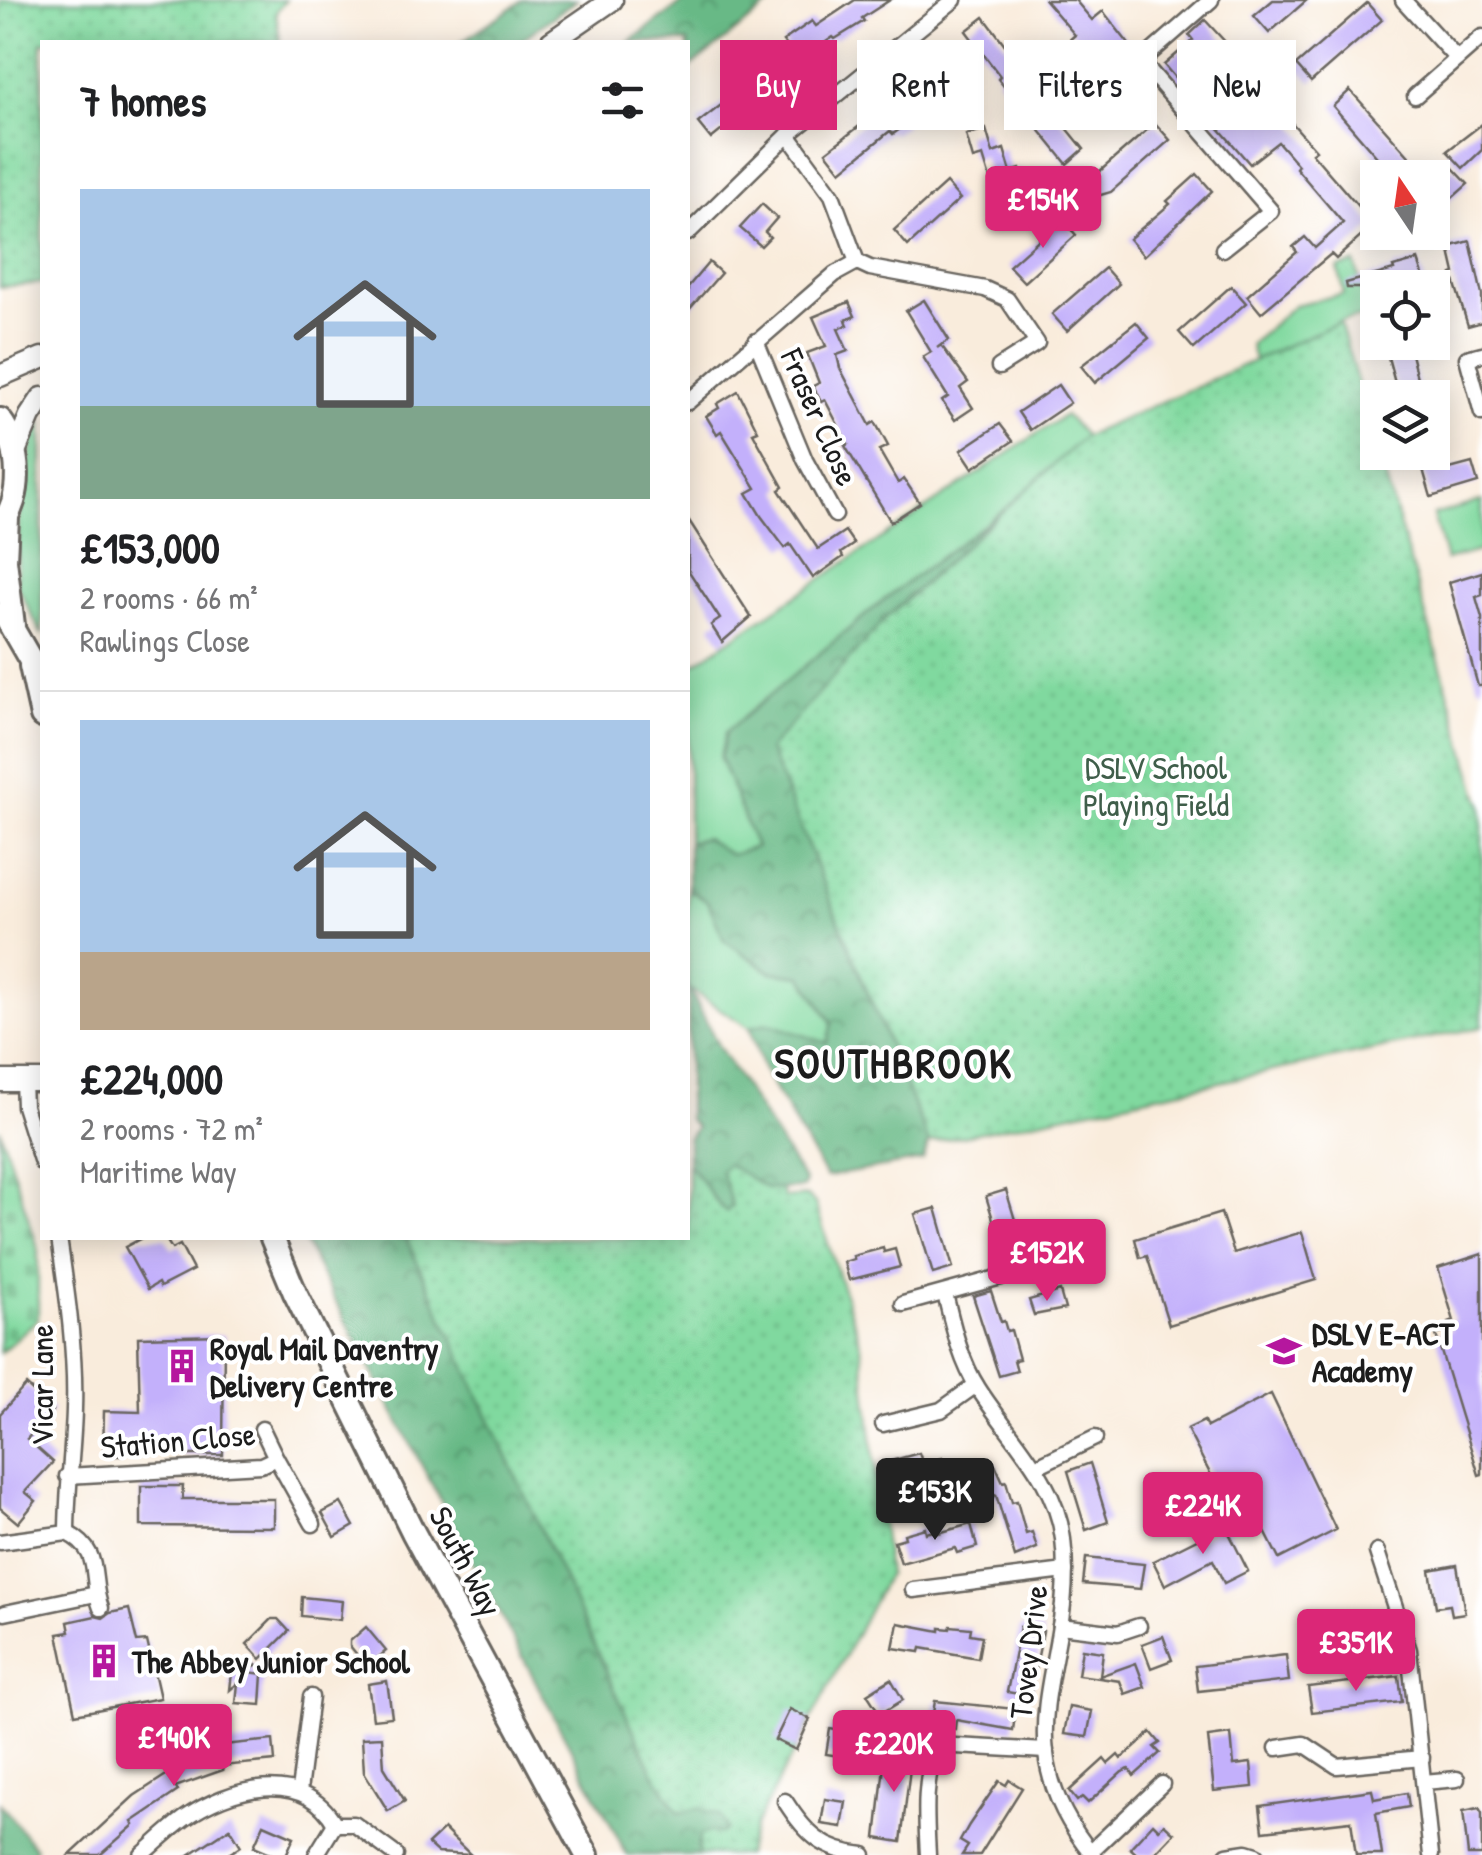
<!DOCTYPE html>
<meta charset="utf-8">
<style>
body{margin:0;font-family:"Patrick Hand",sans-serif;background:#f6f6f6;color:#202124;height:100vh;display:flex;flex-direction:column;font-size:38px;white-space:nowrap}
*{box-sizing:border-box;margin:0}
p{font-size:32px;color:#757577}
.icon{flex:none;width:55px;height:55px;fill:none;stroke:currentColor;stroke-width:2;stroke-linecap:round;stroke-linejoin:round}
.map{position:relative;flex:1;overflow:hidden}
.sheet{position:absolute;left:40px;top:40px;width:650px;height:1200px;display:flex;flex-direction:column;background:#fff;border-radius:0px;box-shadow:0 5px 25px #0003}
.sheet>*{flex:none}
.top-card{position:absolute;left:720px;top:40px;width:610px;height:90px;display:flex;gap:20px}
.needle{width:65px;rotate:347deg}
.buttons{position:absolute;left:1360px;top:160px;display:grid;gap:20px}
.buttons a{display:grid;place-items:center;width:90px;height:90px;border-radius:0px;background:#fff;box-shadow:0 5px 25px #0003;font-size:50px}
.price{position:absolute;translate:-50% -85px;padding:0 22px;border-radius:10px;background:#db2777;color:#fff;font-size:32px;line-height:65px;filter:drop-shadow(0 2px 5px #0008)}
.price::after{content:'';position:absolute;left:50%;top:60px;width:30px;height:22px;margin-left:-15px;background:inherit;clip-path:polygon(0 0,100% 0,50% 100%)}
.price.active{background:#222;color:#fff}
ul{padding:0;list-style:none}
li{display:grid;align-content:center;gap:20px;height:530px;padding:0 40px}
li+li{border-top:2px solid #e0e0e0}
li span{display:grid;place-items:center;height:310px;border-radius:0px;color:#555}
li>.icon{margin-inline-start:auto}
span .icon{width:180px;height:180px;fill:#fffc;stroke-width:1}
li b{font-size:42px}
h2{display:flex;justify-content:space-between;align-items:center;height:120px;padding:0 40px;font-size:42px}
.chip{padding:0 35px;border-radius:0px;background:#fff;box-shadow:0 5px 25px #0003;font-size:35px;line-height:90px}
.chip.active{background:#db2777;color:#fff}
.map>svg:first-child{display:block}
.grass{fill:#80d99f;stroke:#4e7a5e;stroke-width:2.5}
.forest{fill:url(#forest-crowns);stroke:#426a51;stroke-width:2.5}
.cemetery{fill:url(#cemetery-stones);stroke:#4e7a5e;stroke-width:2.5}
.park{fill:url(#park-dots);stroke:#4e7a5e;stroke-width:2.5}
.building{fill:#c3b0fb}
.lines{fill:none;stroke-linecap:round;stroke-linejoin:round}
.street-casing{stroke:#69655f;stroke-width:19}
.secondary-casing{stroke:#69655f;stroke-width:25}
.primary-casing{stroke:#69655f;stroke-width:28}
.street{stroke:#fff;stroke-width:14}
.secondary{stroke:#fff;stroke-width:20}
.primary{stroke:#fff;stroke-width:22}
.labels{text-anchor:middle;dominant-baseline:central;stroke-width:8;stroke-linejoin:round;paint-order:stroke}
.street-label{font-size:32px;fill:#1c1c1c;stroke:#fff}
.park-label{font-size:32px;fill:#3f5e4a;stroke:#fff}
.poi-label{font-size:32px;font-weight:bold;fill:#1c1c1c;stroke:#fff;text-anchor:start}
.district-label{font-size:42px;font-weight:bold;letter-spacing:2.5px;fill:#1c1c1c;stroke:#fff}
</style>
<div class="map">
<svg width="1482" height="1855" viewBox="0 0 1482 1855">
<defs>
<pattern id="forest-crowns" width="20" height="18" patternUnits="userSpaceOnUse" patternTransform="scale(2.5)"><rect width="20" height="18" fill="#68b986"/><path d="M2 6a3 3 0 1 1 6 0M12 15a3 3 0 1 1 6 0" fill="none" stroke="#55966d"/></pattern>
<pattern id="cemetery-stones" width="16" height="16" patternUnits="userSpaceOnUse" patternTransform="scale(2.5)"><rect width="16" height="16" fill="#80d99f"/><path d="M2 7V4a2 2 0 0 1 4 0v3zM10 15v-3a2 2 0 0 1 4 0v3z" fill="#6eba88"/></pattern>
<pattern id="park-dots" width="8" height="8" patternUnits="userSpaceOnUse" patternTransform="scale(2.5)"><rect width="8" height="8" fill="#80d99f"/><path d="M2 2h.1M6 6h.1" fill="none" stroke="#6eba88" stroke-width="1.8" stroke-linecap="round"/></pattern>
</defs>
<rect width="100%" height="100%" fill="#fff"/>
<filter id="ink" filterUnits="userSpaceOnUse"><feTurbulence type="fractalNoise" baseFrequency=".01" numOctaves="2"/><feDisplacementMap in="SourceGraphic" scale="20" xChannelSelector="R" yChannelSelector="G"/><feConvolveMatrix kernelMatrix="1 2 1 2 8 2 1 2 1" color-interpolation-filters="sRGB"/></filter>
<filter id="wash" filterUnits="userSpaceOnUse"><feTurbulence type="fractalNoise" baseFrequency=".0048" numOctaves="4" result="noise"/><feDisplacementMap in="SourceGraphic" scale="40" xChannelSelector="R" yChannelSelector="G"/><feGaussianBlur stdDeviation="2.25" result="paint"/><feColorMatrix in="noise" values="0 0 0 0 0 0 0 0 0 0 0 0 0 0 0 0 0 1.4 0 .05"/><feComposite in="paint" operator="in"/></filter>
<g filter="url(#wash)">
<rect width="100%" height="100%" fill="#f9ecdc"/>
<!-- grass -->
<g class="grass">
<polygon points="1355,263 1369,315 1340,322 1254,360 1250,345 1294,305 1344,294 1338,268"/>
<polygon points="1065,415 1085,436 1010,505 880,603 726,732 720,758 756,847 731,855 705,838 688,842 688,668"/>
<polygon points="42,422 42,635 17,585 19,521 34,432"/>
<polygon points="1482,501 1482,550 1446,560 1433,515"/>
<polygon points="688,889 708,902 724,940 771,972 802,976 833,1024 828,1044 767,1023 749,1028 688,988"/>
</g>
<!-- forest -->
<g class="forest">
<polygon points="523,0 577,0 518,42 461,42"/>
<polygon points="686,0 776,0 688,69 688,42 629,42"/>
<polygon points="1010,505 887,617 769,750 929,1143 923,1160 826,1177 764,1071 749,1028 767,1023 827,1043 832,1023 802,976 771,972 724,940 708,902 688,889 688,842 705,838 731,855 756,847 720,758 726,732 880,603"/>
<path d="M688,986l30,59 87,137 -2,6 -36,1 -46,-18 11,35 -6,6c-16,-14 -23,-33 -38,-48v-25l8,-12 -8,-8z"/>
<polygon points="302,1238 406,1238 653,1772 678,1812 698,1808 720,1814 727,1830 698,1845 698,1855 627,1855"/>
<polygon points="0,1803 35,1848 33,1855 0,1855"/>
</g>
<!-- cemetery -->
<polygon class="cemetery" points="0,1129 38,1248 38,1319 0,1353"/>
<!-- park -->
<g class="park">
<polygon points="0,0 286,0 276,12 280,42 42,42 42,283 0,287"/>
<polygon points="1340,322 1482,807 1482,1027 929,1143 769,749 887,617 1085,436"/>
<path d="M688,1164c15,15 21,34 38,48l6,-6 -11,-35 6,-7 40,25 15,1 2,8 23,-2 8,7 46,142 27,229 -133,252 -9,29h-48l2,-19 10,-5 10,2 7,-3 -7,-15 -22,-7 -19,5 -26,-41 -247,-534h282z"/>
</g>
<g id="blocks">
<!-- building -->
<g class="building">
<polygon points="855,0 890,0 862,18 864,21 835,39 833,37 794,64 798,69 711,139 698,123 729,99 725,93 787,46 783,41 812,21 816,26"/>
<polygon points="1045,0 1075,0 1092,20 1103,11 1132,48 1099,77 1077,53 1062,66 1052,55 1075,35"/>
<polygon points="1273,0 1307,0 1269,33 1254,16"/>
<polygon points="1367,3 1382,20 1311,82 1296,65"/>
<polygon points="984,17 1018,62 1015,64 1084,149 1067,164 998,79 1000,76 966,31"/>
<polygon points="1205,20 1241,59 1238,62 1316,150 1312,153 1374,225 1336,259 1331,254 1261,313 1247,296 1297,252 1293,247 1305,237 1315,248 1343,223 1296,168 1298,165 1278,142 1250,164 1164,65 1193,40 1189,35"/>
<polygon points="939,64 952,80 903,118 907,124 893,134 890,131 841,171 826,152"/>
<polygon points="1350,90 1415,163 1412,166 1422,178 1395,178 1333,106"/>
<polygon points="1155,123 1170,140 1111,192 1094,197 1084,185"/>
<polygon points="1482,124 1482,150 1463,168 1447,151"/>
<polygon points="986,129 993,153 1004,149 1011,172 1020,169 1026,192 1038,188 1044,211 1023,217 1020,208 1011,211 999,176 990,179 983,156 973,159 966,135"/>
<polygon points="1453,168 1468,184 1432,216 1432,186"/>
<polygon points="1197,174 1212,191 1144,256 1129,239 1170,204 1167,201"/>
<polygon points="946,183 960,199 908,246 894,230"/>
<polygon points="762,204 777,218 765,232 770,237 761,246 740,228"/>
<polygon points="1062,219 1076,235 1024,282 1009,266"/>
<polygon points="1470,241 1482,295 1482,322 1468,326 1452,274 1455,273 1449,247"/>
<polygon points="1418,260 1425,281 1402,288 1347,288 1346,283 1394,270 1393,267"/>
<polygon points="709,262 721,273 688,311 688,287"/>
<polygon points="1105,268 1119,284 1067,331 1052,314"/>
<polygon points="1231,286 1246,303 1194,349 1179,332"/>
<polygon points="924,300 949,340 937,348 941,345 968,382 960,388 973,408 955,420 942,401 948,397 923,357 931,352 906,311"/>
<polygon points="849,302 855,316 846,320 848,325 838,329 848,351 837,355 840,368 870,425 875,422 888,446 879,450 898,483 904,479 920,503 891,522 845,446 848,444 825,400 821,402 813,386 819,383 807,353 826,346 813,317"/>
<polygon points="1136,322 1149,338 1095,383 1081,366"/>
<polygon points="1384,342 1408,342 1422,398 1399,398"/>
<polygon points="1058,385 1070,403 1030,430 1018,412"/>
<polygon points="738,391 758,431 753,433 783,487 779,490 818,549 845,531 854,544 841,553 843,557 813,578 790,544 785,548 761,516 747,493 756,488 721,431 717,434 706,416 719,408 717,404"/>
<polygon points="1000,424 1013,441 973,468 961,450"/>
<polygon points="1418,452 1440,453 1446,470 1472,463 1478,483 1431,497"/>
<polygon points="688,519 751,617 722,642 711,625 720,619 688,570"/>
<polygon points="1482,572 1482,595 1476,597 1482,618 1482,686 1478,686 1449,582"/>
<polygon points="1006,1190 1024,1250 1004,1256 986,1196"/>
<polygon points="936,1208 953,1268 933,1274 915,1214"/>
<polygon points="1221,1213 1234,1253 1302,1232 1316,1280 1169,1325 1147,1256 1140,1258 1135,1239"/>
<polygon points="142,1238 165,1238 172,1249 180,1245 193,1270 160,1287 158,1283 148,1289 125,1247"/>
<polygon points="883,1248 884,1252 895,1249 900,1267 849,1280 844,1262 854,1259 853,1256"/>
<polygon points="1482,1254 1482,1474 1479,1475 1436,1335 1451,1330 1449,1323 1454,1321 1438,1268"/>
<polygon points="991,1291 1001,1322 1004,1321 1007,1331 1011,1330 1019,1359 1014,1360 1017,1371 999,1376 973,1296"/>
<polygon points="1060,1291 1065,1309 1034,1315 1029,1300"/>
<polygon points="224,1335 223,1455 182,1455 182,1443 122,1442 122,1456 103,1456 104,1411 140,1412 138,1337"/>
<polygon points="26,1385 53,1410 27,1439 53,1462 25,1492 36,1501 18,1523 0,1508 0,1414"/>
<polygon points="1271,1394 1336,1530 1279,1559 1249,1500 1229,1510 1187,1429 1204,1421 1207,1427"/>
<polygon points="919,1453 923,1464 942,1458 948,1477 928,1484 926,1474 896,1483 890,1461"/>
<polygon points="1090,1463 1108,1522 1086,1530 1068,1471"/>
<polygon points="995,1464 1003,1482 1006,1481 1012,1502 1017,1501 1026,1534 1032,1532 1037,1548 1015,1557 996,1495 989,1497 978,1468"/>
<polygon points="141,1486 183,1486 182,1499 274,1499 274,1527 141,1526"/>
<polygon points="341,1503 354,1526 335,1537 322,1513"/>
<polygon points="971,1524 977,1547 957,1553 955,1548 901,1563 894,1541 905,1538 904,1534 925,1528 926,1533 938,1530 938,1533"/>
<polygon points="1225,1525 1248,1571 1224,1583 1213,1560 1165,1585 1153,1561"/>
<polygon points="1086,1558 1144,1564 1140,1589 1083,1584"/>
<polygon points="1457,1565 1465,1613 1452,1615 1450,1605 1436,1607 1430,1570"/>
<polygon points="302,1597 342,1601 340,1620 301,1616"/>
<polygon points="129,1609 137,1642 147,1641 160,1698 75,1714 58,1634 70,1632 68,1622 95,1616 103,1618 110,1613"/>
<polygon points="272,1619 278,1619 289,1631 261,1659 247,1644"/>
<polygon points="898,1623 940,1631 940,1628 950,1629 951,1626 971,1628 970,1634 982,1636 978,1658 921,1648 920,1652 893,1648"/>
<polygon points="366,1627 386,1651 367,1667 350,1646 350,1641"/>
<polygon points="1020,1627 1043,1631 1030,1696 1007,1692"/>
<polygon points="1163,1636 1172,1660 1151,1668 1142,1644"/>
<polygon points="1082,1649 1103,1652 1100,1676 1136,1663 1145,1687 1125,1694 1120,1681 1078,1675"/>
<polygon points="1286,1655 1289,1681 1198,1691 1195,1666"/>
<polygon points="233,1663 256,1665 248,1672 263,1674 261,1705 236,1703 238,1683 230,1690"/>
<polygon points="1399,1676 1402,1702 1312,1712 1308,1687"/>
<polygon points="891,1679 903,1700 880,1714 867,1694"/>
<polygon points="387,1681 392,1717 373,1719 368,1684"/>
<polygon points="935,1701 1016,1709 1013,1730 956,1720 955,1729 931,1725"/>
<polygon points="1069,1707 1092,1711 1087,1737 1064,1734"/>
<polygon points="790,1709 810,1719 796,1750 775,1740"/>
<polygon points="830,1729 857,1734 853,1758 826,1754"/>
<polygon points="1151,1732 1160,1743 1154,1747 1160,1753 1134,1776 1129,1769 1122,1772 1088,1803 1082,1797 1077,1801 1069,1791 1104,1759 1108,1764 1118,1755 1121,1759"/>
<polygon points="1231,1734 1234,1765 1251,1763 1253,1787 1214,1791 1208,1737"/>
<polygon points="382,1737 384,1767 405,1801 388,1811 364,1772 362,1738"/>
<polygon points="273,1740 275,1761 221,1766 223,1770 175,1787 178,1791 132,1822 134,1825 100,1855 70,1855 134,1796 180,1766 207,1756 204,1747"/>
<polygon points="886,1748 912,1752 901,1842 876,1838"/>
<polygon points="1009,1780 1022,1788 980,1855 962,1855 968,1846 960,1841 969,1825 999,1781 1006,1785"/>
<polygon points="1372,1790 1374,1799 1407,1793 1409,1807 1376,1813 1382,1855 1356,1855 1351,1821 1263,1831 1260,1806"/>
<polygon points="825,1799 846,1802 842,1827 821,1824"/>
<polygon points="1479,1808 1482,1813 1482,1855 1468,1855 1463,1811"/>
<polygon points="1153,1823 1159,1829 1164,1824 1174,1833 1153,1855 1138,1855 1130,1848"/>
<polygon points="264,1824 294,1837 286,1855 275,1855 254,1846"/>
<polygon points="230,1828 241,1846 227,1855 189,1855"/>
<polygon points="444,1829 453,1838 471,1855 438,1853 428,1844"/>
</g>
</g>
</g>
<g filter="url(#ink)">
<use href="#blocks" fill-opacity="0" stroke="#69655f" stroke-width="2.5"/>
<g class="lines">
<!-- street casing -->
<g class="street-casing">
<g id="street">
<polyline points="1403,0 1457,59"/>
<polyline points="1142,62 1271,211 1223,249"/>
<polyline points="1415,96 1482,37"/>
<polyline points="1099,98 1211,0"/>
<polyline points="788,135 832,195 857,262"/>
<polyline points="688,233 788,135 954,0"/>
<polyline points="756,341 805,460 835,515"/>
<polyline points="1482,354 1467,358 1482,413"/>
<polyline points="688,402 835,274 857,262 870,268 985,289 1007,299 1037,343 999,367"/>
<polyline points="23,1082 24,1106 42,1163"/>
<path d="M59,1238c8,55 17,114 15,171 -1,41 -7,82 -7,124"/>
<path d="M945,1294c8,32 15,66 33,94 31,49 78,91 85,151 15,124 -67,198 30,316"/>
<polyline points="903,1304 1001,1277"/>
<polyline points="883,1424 941,1410 976,1385"/>
<polyline points="262,1429 276,1458"/>
<polyline points="1035,1467 1095,1438"/>
<polyline points="67,1476 261,1465 276,1458 313,1524"/>
<path d="M67,1533c37,19 22,45 34,75"/>
<polyline points="0,1542 67,1533"/>
<polyline points="1377,1552 1409,1650 1431,1855"/>
<polyline points="913,1590 1065,1571"/>
<polyline points="5,1613 96,1594"/>
<polyline points="1060,1626 1118,1633 1139,1626"/>
<polyline points="878,1726 937,1745"/>
<polyline points="1277,1748 1304,1744 1337,1766 1422,1758"/>
<polyline points="1424,1782 1457,1779"/>
<polyline points="299,1791 311,1697"/>
<path d="M785,1801c21,33 38,50 79,54"/>
<polyline points="335,1824 354,1824 396,1855"/>
<polyline points="1090,1852 1162,1784"/>
<path d="M142,1855c14,-12 27,-25 42,-36 45,-32 119,-51 151,5"/>
<polyline points="316,1855 335,1824"/>
<path d="M928,1855c-2,-39 -5,-73 9,-110l109,6"/>
<polyline points="1227,1855 1247,1852 1257,1855"/>
</g>
</g>
<!-- secondary casing -->
<g class="secondary-casing">
<g id="secondary">
<polyline points="551,42 612,0"/>
<polyline points="0,376 42,358"/>
<polyline points="14,454 30,416 42,398"/>
<polyline points="0,1081 42,1081"/>
</g>
</g>
<!-- primary casing -->
<g class="primary-casing">
<g id="primary">
<path d="M0,420c21,27 24,79 0,105"/>
<polyline points="7,518 5,560 13,625"/>
<polyline points="4,614 42,680"/>
<polyline points="31,666 42,716"/>
<polyline points="272,1238 295,1293 413,1532 587,1855"/>
</g>
</g>
<!-- street -->
<use href="#street" class="street"/>
<!-- secondary -->
<use href="#secondary" class="secondary"/>
<!-- primary -->
<use href="#primary" class="primary"/>
</g>
</g>
<!-- icons -->
<defs>
<g id="school-bare" transform="scale(2.7)"><path d="M0-5L7-2L0 1L-7-2ZM-4 1L0 2.5L4 1V4Q0 6-4 4Z" fill="#b5179e" stroke="#fff" stroke-width="2.5" paint-order="stroke"/></g>
<g id="building-bare" transform="scale(2.7)"><path d="M-4-6H4V6H1V3H-1V6H-4ZM-2.5-4.3h1.7v1.8h-1.7ZM.8-4.3h1.7v1.8H.8ZM-2.5-1h1.7V.8h-1.7ZM.8-1h1.7V.8H.8Z" fill="#b5179e" stroke="#fff" stroke-width="2.5" paint-order="stroke"/></g>
</defs>
<g fill-rule="evenodd">
<use href="#school-bare" x="1284" y="1351"/>
<use href="#building-bare" x="182" y="1366"/>
<use href="#building-bare" x="104" y="1661"/>
</g>
<g class="labels">
<!-- street labels -->
<g class="street-label">
<text transform="translate(820 417) rotate(66)">Fraser Close</text>
<text transform="translate(41 1385) rotate(-90)">Vicar Lane</text>
<text transform="translate(178 1440) rotate(-5)">Station Close</text>
<text transform="translate(466 1561) rotate(62)">South Way</text>
<text transform="translate(1028 1652) rotate(-83)">Tovey Drive</text>
</g>
<!-- park labels -->
<g class="park-label">
<text x="1156" y="767">DSLV School<tspan x="1156" dy="37">Playing Field</tspan></text>
</g>
<!-- poi labels -->
<g class="poi-label">
<text x="1312" y="1333">DSLV E-ACT<tspan x="1312" dy="37">Academy</tspan></text>
<text x="210" y="1348">Royal Mail Daventry<tspan x="210" dy="37">Delivery Centre</tspan></text>
<text x="132" y="1661">The Abbey Junior School</text>
</g>
<!-- district labels -->
<g class="district-label">
<text x="894" y="1062">SOUTHBROOK</text>
</g>
</g>
</svg>
<div class="buttons">
<a><svg class="needle" viewBox="-14 -14 28 28"><path d="M0-13l5 13h-10z" fill="#e53935"/><path d="M0 13l5-13h-10z" fill="#757577"/></svg></a>
<a><svg class="icon" aria-label="locate" viewBox="0 0 24 24"><circle cx="12" cy="12" r="6"/><path d="M12 2v4M12 18v4M2 12h4M18 12h4"/></svg></a>
<a><svg class="icon" aria-label="layers" viewBox="0 0 24 24"><path d="M12 4l9 5-9 5-9-5zM3 14l9 5 9-5"/></svg></a>
</div>
<b class="price" style="left:1043px;top:251px">£154K</b>
<b class="price" style="left:1047px;top:1304px">£152K</b>
<b class="price active" style="left:935px;top:1543px">£153K</b>
<b class="price" style="left:1203px;top:1557px">£224K</b>
<b class="price" style="left:1356px;top:1694px">£351K</b>
<b class="price" style="left:174px;top:1789px">£140K</b>
<b class="price" style="left:894px;top:1795px">£220K</b>
<div class="top-card">
<a class="chip active">Buy</a>
<a class="chip">Rent</a>
<a class="chip">Filters</a>
<a class="chip">New</a>
</div>
<section class="sheet">
<h2>7 homes<svg class="icon" aria-label="filters" viewBox="0 0 24 24"><path d="M4 7h16M4 17h16"/><circle cx="9" cy="7" r="2"/><circle cx="15" cy="17" r="2"/></svg></h2>
<ul>
<li><span style="background:linear-gradient(#a9c7e8 70%,#7fa58c 0)"><svg class="icon" aria-label="home" viewBox="0 0 24 24"><path d="M3 11l9-7 9 7M6 9v11h12V9"/></svg></span><div><b>£153,000</b><p>2 rooms · 66 m²</p><p>Rawlings Close</p></div></li>
<li><span style="background:linear-gradient(#a9c7e8 75%,#b9a48a 0)"><svg class="icon" aria-label="home" viewBox="0 0 24 24"><path d="M3 11l9-7 9 7M6 9v11h12V9"/></svg></span><div><b>£224,000</b><p>2 rooms · 72 m²</p><p>Maritime Way</p></div></li>
</ul>
</section>
</div>
